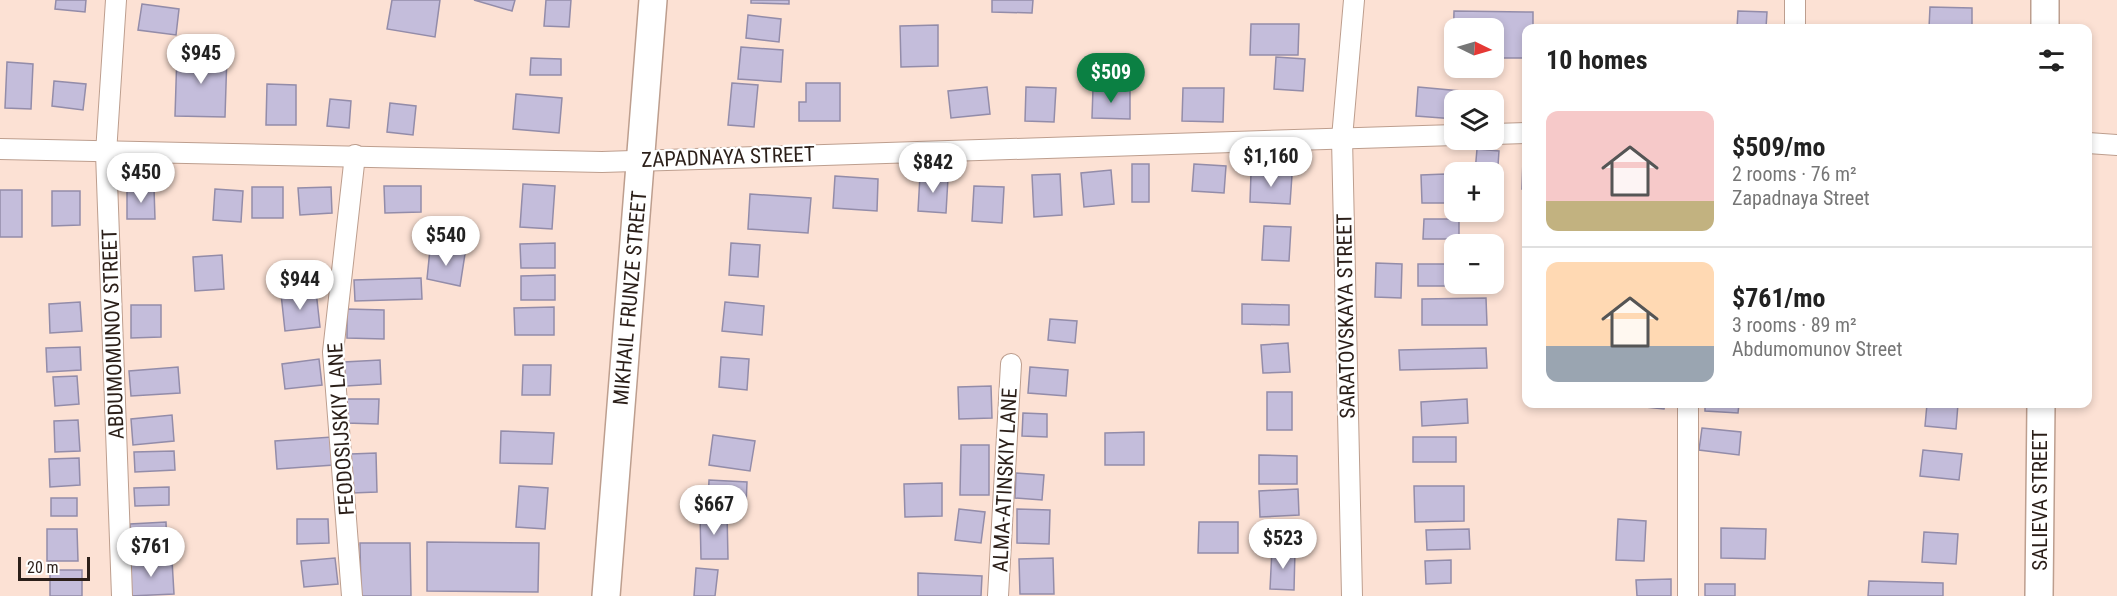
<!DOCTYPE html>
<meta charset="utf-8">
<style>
body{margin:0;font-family:"Roboto Condensed",sans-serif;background:#f6f6f6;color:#222;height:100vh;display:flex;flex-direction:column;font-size:22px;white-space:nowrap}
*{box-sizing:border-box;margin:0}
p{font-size:20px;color:#767676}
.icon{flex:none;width:33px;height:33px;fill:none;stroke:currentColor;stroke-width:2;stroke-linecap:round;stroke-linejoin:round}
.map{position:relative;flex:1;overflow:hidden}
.panel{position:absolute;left:1522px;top:24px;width:570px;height:384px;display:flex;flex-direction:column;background:#fff;border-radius:12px;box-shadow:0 3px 9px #0003}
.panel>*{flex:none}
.needle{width:39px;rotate:95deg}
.tools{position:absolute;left:1444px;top:18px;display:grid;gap:12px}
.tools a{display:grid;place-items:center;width:60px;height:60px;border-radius:12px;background:#fff;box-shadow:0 3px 9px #0003;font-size:30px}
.scale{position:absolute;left:18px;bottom:15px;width:72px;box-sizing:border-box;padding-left:6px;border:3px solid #2b1f19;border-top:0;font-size:16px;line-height:21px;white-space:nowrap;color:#2b1f19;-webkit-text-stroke:4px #fff;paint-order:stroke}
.price{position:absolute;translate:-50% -51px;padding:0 14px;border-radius:21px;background:#fff;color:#222;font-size:20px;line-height:39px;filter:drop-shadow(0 2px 3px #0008)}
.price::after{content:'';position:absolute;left:50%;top:36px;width:18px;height:14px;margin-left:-9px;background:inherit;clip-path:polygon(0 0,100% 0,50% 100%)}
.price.current{background:#0b8043;color:#fff}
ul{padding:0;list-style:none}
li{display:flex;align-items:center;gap:18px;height:150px;padding:0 24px}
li+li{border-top:2px solid #e0e0e0}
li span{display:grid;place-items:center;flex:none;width:168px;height:120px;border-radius:12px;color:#555}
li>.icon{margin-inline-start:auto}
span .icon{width:72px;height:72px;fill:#fffc;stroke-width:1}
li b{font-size:26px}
h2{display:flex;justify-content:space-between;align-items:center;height:72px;padding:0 24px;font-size:26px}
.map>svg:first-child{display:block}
.building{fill:#c4bddb;stroke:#938ca9;stroke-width:1.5}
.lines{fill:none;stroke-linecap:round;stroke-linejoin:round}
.minor-casing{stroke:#bd9e8e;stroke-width:22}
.secondary-casing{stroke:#bd9e8e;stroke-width:30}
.minor{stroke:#fff;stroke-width:20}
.secondary{stroke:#fff;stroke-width:27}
.labels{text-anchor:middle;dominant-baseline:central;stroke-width:4.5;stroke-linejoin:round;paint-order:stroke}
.street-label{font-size:21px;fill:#2b1f19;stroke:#fff}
</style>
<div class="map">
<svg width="2117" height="596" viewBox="0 0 2117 596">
<rect width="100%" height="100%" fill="#fce1d4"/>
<!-- building -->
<g class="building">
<polygon points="56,0 86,0 85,12 55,9"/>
<polygon points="392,0 440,0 435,37 387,29"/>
<polygon points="474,0 515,0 512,11"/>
<polygon points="546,0 571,0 569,27 544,26"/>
<polygon points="751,0 789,0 789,4 751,3"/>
<polygon points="992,0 1033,0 1032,13 992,12"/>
<polygon points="142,4 179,9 176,35 138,30"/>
<polygon points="1930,7 1972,8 1972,28 1929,28"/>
<polygon points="1454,11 1533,12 1533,28 1527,28 1527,58 1494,58 1494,28 1455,28 1453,57"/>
<polygon points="1738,11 1767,12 1766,28 1737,28"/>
<polygon points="748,15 781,19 779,42 746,38"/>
<polygon points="1251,24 1299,24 1298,55 1250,55"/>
<polygon points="938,25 938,66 901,67 900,26"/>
<polygon points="741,47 783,50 781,82 738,79"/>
<polygon points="177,53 227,54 225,117 175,116"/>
<polygon points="1276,57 1305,59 1303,91 1274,89"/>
<polygon points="531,58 561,59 561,75 530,75"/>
<polygon points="7,62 33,64 31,109 5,108"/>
<polygon points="54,81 86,84 83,110 52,106"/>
<polygon points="732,83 758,85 754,127 728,125"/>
<polygon points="806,83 840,83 840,121 799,121 799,102 806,102"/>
<polygon points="267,84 296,85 296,125 266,125"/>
<polygon points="987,87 990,114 951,118 948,91"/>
<polygon points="1026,87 1056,88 1054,122 1025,121"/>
<polygon points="1418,87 1472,92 1471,100 1455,100 1455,119 1416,116"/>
<polygon points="1093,88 1130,89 1130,119 1092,118"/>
<polygon points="1183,88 1224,88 1223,122 1182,121"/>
<polygon points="516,94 562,98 559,133 513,129"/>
<polygon points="330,99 351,101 349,128 327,126"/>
<polygon points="390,103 416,106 413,135 387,132"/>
<polygon points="1477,149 1499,151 1497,180 1494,180 1494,172 1475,172"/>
<polygon points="1523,159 1527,159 1527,189 1522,189"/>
<rect x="1132" y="164" width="17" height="38"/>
<polygon points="1194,164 1226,166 1224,193 1192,191"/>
<polygon points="1111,170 1114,204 1084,207 1081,173"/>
<polygon points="1251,173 1292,175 1290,204 1250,202"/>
<polygon points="1060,174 1062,215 1034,217 1032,175"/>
<polygon points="1445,174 1447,203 1422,203 1421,175"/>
<polygon points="920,175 948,178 946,213 918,211"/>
<polygon points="835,176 878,179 877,211 833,208"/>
<polygon points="523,184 555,186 552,229 520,227"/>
<polygon points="384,186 421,186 421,212 385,213"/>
<polygon points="974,186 1004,187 1002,223 972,221"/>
<rect x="252" y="187" width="31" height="31"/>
<polygon points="331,187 332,213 300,215 298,188"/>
<polygon points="154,188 155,219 127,219 127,189"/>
<polygon points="215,189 243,191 241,222 213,220"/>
<rect x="0" y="190" width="22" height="47"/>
<polygon points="52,191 80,191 80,225 52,226"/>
<polygon points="750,194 811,198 808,233 748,229"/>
<polygon points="1424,219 1459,219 1459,239 1423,239"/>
<polygon points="1264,226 1291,227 1289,261 1262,260"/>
<polygon points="555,243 555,268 521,268 520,244"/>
<polygon points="731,243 760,245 758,277 729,275"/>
<polygon points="430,249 465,254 460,286 427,279"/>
<polygon points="222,255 224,289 195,291 193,257"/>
<polygon points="1376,263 1402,264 1401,298 1375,297"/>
<polygon points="1418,264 1455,264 1455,284 1460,286 1418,286"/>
<polygon points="555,275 555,300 521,300 521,276"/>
<polygon points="421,278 422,299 355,301 354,280"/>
<polygon points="316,291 320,327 285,331 281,294"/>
<polygon points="1486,298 1487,325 1422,325 1422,299"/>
<polygon points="80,302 82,331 50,333 49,304"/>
<polygon points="725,302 764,306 762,335 722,331"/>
<polygon points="1242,304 1289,305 1289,325 1242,324"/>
<polygon points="131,305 161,305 161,337 131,338"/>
<polygon points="554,307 554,335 515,335 514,308"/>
<polygon points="347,309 384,310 384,339 347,338"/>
<polygon points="1050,319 1077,321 1075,343 1048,340"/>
<polygon points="1288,343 1290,372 1263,373 1261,345"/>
<polygon points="80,347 81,370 47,372 46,348"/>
<polygon points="1486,348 1487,368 1400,370 1399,350"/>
<polygon points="721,357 749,359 747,390 719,387"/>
<polygon points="319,359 322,385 285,389 282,364"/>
<polygon points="380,360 381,384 346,386 344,362"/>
<polygon points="523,365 551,365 550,395 522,395"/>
<polygon points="178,367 180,393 131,396 129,371"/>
<polygon points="1030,367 1068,370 1066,396 1028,393"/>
<polygon points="77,376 79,404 55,406 53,377"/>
<polygon points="991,386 992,418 959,419 958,387"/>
<rect x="1267" y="392" width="25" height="38"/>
<polygon points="346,399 379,399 378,424 346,423"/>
<polygon points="1467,399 1468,423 1422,426 1421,402"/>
<polygon points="1615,404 1665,404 1664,409"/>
<polygon points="1705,404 1739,404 1738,413 1705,411"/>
<polygon points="1927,404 1958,404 1956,429 1925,426"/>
<polygon points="1023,413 1047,414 1047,437 1022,436"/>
<polygon points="172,415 174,441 133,445 131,419"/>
<polygon points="78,420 80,451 55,452 54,421"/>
<polygon points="1702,428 1741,432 1739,455 1699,450"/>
<polygon points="501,431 554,433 552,464 500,463"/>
<polygon points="1144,432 1144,465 1105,465 1105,433"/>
<polygon points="713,435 755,441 750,471 709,465"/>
<polygon points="332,437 334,465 277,469 275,441"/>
<rect x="1413" y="437" width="43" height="25"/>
<polygon points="961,445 989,445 989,495 960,495"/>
<polygon points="1923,450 1962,454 1959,480 1920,476"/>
<polygon points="174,451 175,470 135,472 134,452"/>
<polygon points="376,453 377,492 352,493 351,454"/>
<polygon points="1259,455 1297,456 1297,484 1259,484"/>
<polygon points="79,458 80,485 50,487 49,459"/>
<polygon points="1016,473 1044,475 1042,500 1015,498"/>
<polygon points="709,480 747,482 746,506 708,504"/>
<polygon points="942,483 942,516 905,517 904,484"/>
<polygon points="519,486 548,488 545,529 516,527"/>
<polygon points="1414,486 1464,486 1464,521 1415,522"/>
<polygon points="169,487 169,505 135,506 134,488"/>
<polygon points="1298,489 1299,515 1260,517 1259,491"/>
<rect x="51" y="498" width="26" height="18"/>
<polygon points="959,509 985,512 981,543 955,540"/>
<polygon points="1017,509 1050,510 1049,544 1017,543"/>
<polygon points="727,512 728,559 701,559 700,513"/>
<polygon points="297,519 328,519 329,543 297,544"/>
<polygon points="1618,519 1646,521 1644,561 1616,560"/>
<polygon points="166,522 167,551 131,552 130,524"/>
<polygon points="1199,522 1238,522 1238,553 1198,553"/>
<polygon points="1721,528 1766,529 1765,559 1721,558"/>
<polygon points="47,529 77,529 78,561 47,561"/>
<polygon points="1469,529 1470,549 1427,550 1426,530"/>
<polygon points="1924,532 1958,534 1956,564 1922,562"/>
<polygon points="427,542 539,543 538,592 427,591"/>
<polygon points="360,543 410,543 411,596 361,596"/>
<polygon points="1272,549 1295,550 1294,590 1270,589"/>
<polygon points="335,558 338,584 304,587 301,561"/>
<polygon points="1053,558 1054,594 1020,594 1019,559"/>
<polygon points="172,560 174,594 130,596 128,564"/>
<polygon points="1451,560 1451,583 1426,584 1425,561"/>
<polygon points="696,568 718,570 715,596 694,596"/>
<rect x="50" y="570" width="32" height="26"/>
<polygon points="918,573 982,576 981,596 918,596"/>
<polygon points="1671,579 1671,596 1637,596 1636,580"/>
<polygon points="1869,581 1943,583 1943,596 1868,596"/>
<rect x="1705" y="584" width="30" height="12"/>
</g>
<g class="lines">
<!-- minor casing -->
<g class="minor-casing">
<g id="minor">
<polyline points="116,0 106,153 122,596"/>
<polyline points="1795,28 1795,0"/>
<polyline points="1494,134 1527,133"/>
<polyline points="2088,143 2117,145"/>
<polyline points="0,149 602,162 1455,135"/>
<polyline points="352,596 333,352 355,155"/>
<polyline points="998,596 1011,364"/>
<polyline points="1352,596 1342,138 1354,0"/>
<polyline points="1688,596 1688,404"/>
</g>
</g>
<!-- secondary casing -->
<g class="secondary-casing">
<g id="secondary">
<polyline points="2045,28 2045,0"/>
<polyline points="606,596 653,0"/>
<polyline points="2039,596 2041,404"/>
</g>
</g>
<!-- minor -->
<use href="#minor" class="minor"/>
<!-- secondary -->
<use href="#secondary" class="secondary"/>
</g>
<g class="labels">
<!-- street labels -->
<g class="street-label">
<text transform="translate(728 157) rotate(-2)">ZAPADNAYA STREET</text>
<text transform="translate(630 298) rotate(-85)">MIKHAIL FRUNZE STREET</text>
<text transform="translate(1346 316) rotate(-91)">SARATOVSKAYA STREET</text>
<text transform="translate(113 334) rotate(-92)">ABDUMOMUNOV STREET</text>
<text transform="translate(341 429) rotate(-94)">FEODOSIJSKIY LANE</text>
<text transform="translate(1005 480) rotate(-87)">ALMA-ATINSKIY LANE</text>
<text transform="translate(2040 500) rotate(-90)">SALIEVA STREET</text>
</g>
</g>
</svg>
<div class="tools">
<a><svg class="needle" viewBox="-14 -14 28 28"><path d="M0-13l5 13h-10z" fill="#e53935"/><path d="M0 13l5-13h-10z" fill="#767676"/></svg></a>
<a><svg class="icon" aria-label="layers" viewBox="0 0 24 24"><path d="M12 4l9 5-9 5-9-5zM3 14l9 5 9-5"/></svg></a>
<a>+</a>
<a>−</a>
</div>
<div class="scale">20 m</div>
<b class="price" style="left:201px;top:85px">$945</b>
<b class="price current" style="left:1111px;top:104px">$509</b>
<b class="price" style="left:1271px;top:188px">$1,160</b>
<b class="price" style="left:933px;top:194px">$842</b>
<b class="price" style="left:141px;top:204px">$450</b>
<b class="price" style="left:446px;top:267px">$540</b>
<b class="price" style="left:300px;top:311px">$944</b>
<b class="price" style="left:714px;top:536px">$667</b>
<b class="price" style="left:1283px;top:570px">$523</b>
<b class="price" style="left:151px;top:578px">$761</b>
<section class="panel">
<h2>10 homes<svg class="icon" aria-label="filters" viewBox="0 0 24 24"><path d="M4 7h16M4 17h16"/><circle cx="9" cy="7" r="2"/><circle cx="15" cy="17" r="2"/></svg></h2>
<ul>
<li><span style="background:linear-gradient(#f6c9c9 75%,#c2b280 0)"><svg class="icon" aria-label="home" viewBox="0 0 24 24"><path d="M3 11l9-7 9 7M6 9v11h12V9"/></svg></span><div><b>$509/mo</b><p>2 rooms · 76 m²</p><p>Zapadnaya Street</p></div></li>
<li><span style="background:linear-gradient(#ffd9b3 70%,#9aa5b1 0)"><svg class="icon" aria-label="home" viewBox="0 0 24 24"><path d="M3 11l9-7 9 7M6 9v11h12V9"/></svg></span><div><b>$761/mo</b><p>3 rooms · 89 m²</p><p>Abdumomunov Street</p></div></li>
</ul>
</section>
</div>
